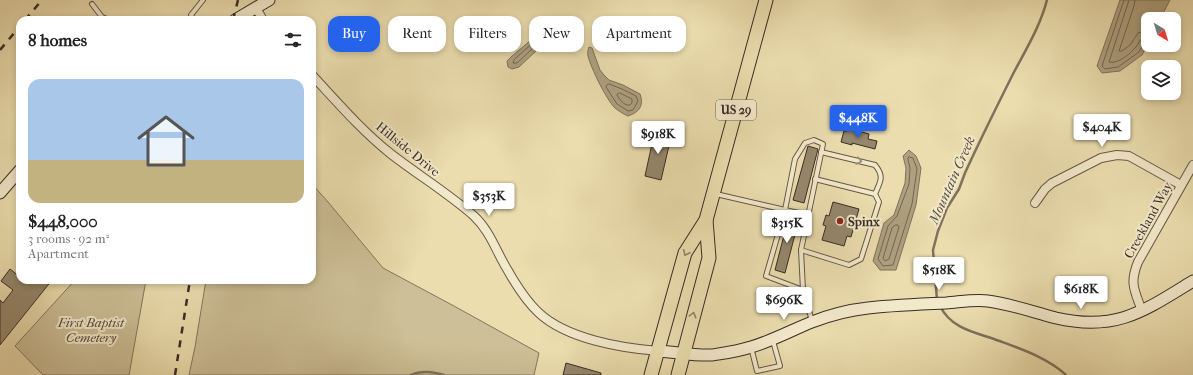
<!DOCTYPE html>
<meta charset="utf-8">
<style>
body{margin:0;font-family:"IM FELL French Canon",serif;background:#f6f6f6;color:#222;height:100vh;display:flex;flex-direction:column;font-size:15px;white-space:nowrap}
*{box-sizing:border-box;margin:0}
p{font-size:13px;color:#767676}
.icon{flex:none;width:22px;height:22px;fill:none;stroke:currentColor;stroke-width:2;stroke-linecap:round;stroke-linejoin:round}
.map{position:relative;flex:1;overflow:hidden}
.panel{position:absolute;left:16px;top:16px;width:300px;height:268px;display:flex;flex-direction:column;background:#fff;border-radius:12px;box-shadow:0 2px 6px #0003}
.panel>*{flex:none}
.guide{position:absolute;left:328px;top:16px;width:380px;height:36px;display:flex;gap:8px}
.needle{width:26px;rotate:142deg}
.tools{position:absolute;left:1141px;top:12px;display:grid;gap:8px}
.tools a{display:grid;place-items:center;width:40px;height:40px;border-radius:8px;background:#fff;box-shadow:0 2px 6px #0003;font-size:20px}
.price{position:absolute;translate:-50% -34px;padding:0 9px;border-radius:4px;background:#fff;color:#222;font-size:13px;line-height:26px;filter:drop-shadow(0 1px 2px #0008)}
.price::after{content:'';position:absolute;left:50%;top:24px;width:12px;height:9px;margin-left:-6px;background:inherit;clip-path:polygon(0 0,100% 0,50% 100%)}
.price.current{background:#2563eb;color:#fff}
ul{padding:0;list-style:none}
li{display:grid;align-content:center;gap:8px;height:212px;padding:0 12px}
li span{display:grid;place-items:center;height:124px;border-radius:12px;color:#555}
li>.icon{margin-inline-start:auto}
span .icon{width:72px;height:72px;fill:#fffc;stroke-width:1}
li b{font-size:17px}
h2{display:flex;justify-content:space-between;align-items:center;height:48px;padding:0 12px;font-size:17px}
.chip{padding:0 14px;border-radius:12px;background:#fff;box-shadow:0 2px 6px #0003;font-size:14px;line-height:36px}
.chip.current{background:#2563eb;color:#fff}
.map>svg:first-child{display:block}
.green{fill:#cdbf97;stroke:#82765e}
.water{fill:#aea180;stroke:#7f725c}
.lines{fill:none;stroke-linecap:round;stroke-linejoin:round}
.shore{stroke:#736653;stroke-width:1}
.stream{stroke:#7f725c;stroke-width:2.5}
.building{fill:#95886d;stroke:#382c26}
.lane-casing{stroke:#655848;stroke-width:6}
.street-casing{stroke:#655848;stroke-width:10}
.secondary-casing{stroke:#382c26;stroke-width:13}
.primary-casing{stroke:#382c26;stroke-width:15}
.lane{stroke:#f2e9ca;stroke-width:4}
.street{stroke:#f2e9ca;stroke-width:8}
.secondary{stroke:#f2e9ca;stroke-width:11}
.primary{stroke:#ebddae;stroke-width:13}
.rail{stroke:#382c26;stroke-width:2.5;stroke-dasharray:7 7;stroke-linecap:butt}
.oneway{stroke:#958a78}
.oneway2{stroke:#92846a}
.poi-dot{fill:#8f2418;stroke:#f2e9ca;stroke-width:1.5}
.labels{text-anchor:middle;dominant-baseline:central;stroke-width:4;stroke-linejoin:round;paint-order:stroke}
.shield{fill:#f2e9ca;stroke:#706557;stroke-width:1}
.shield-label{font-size:12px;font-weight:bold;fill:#382c26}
.street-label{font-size:13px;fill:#382c26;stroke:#f2e9ca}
.poi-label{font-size:13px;font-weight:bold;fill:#382c26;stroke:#f2e9ca;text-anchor:start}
.park-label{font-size:13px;font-style:italic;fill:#56493d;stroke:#f2e9ca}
.water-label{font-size:14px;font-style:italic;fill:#5b4f41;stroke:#f2e9ca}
</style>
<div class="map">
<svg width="1193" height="375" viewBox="0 0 1193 375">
<rect width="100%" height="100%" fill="#ebddae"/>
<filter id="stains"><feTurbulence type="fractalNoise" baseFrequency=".005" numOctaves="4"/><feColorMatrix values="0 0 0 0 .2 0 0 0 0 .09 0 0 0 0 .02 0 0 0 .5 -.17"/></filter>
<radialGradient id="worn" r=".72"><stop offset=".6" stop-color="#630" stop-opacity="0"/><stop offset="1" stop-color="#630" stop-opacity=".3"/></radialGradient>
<!-- green -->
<g class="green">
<polygon points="312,184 328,202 383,268 454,306 539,353 534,375 189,375 195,347 206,280 312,280"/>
<polygon points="75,280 146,280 129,375 43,375 15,346"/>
</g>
<!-- water -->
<g class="water">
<polygon points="1120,0 1170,0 1160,19 1148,19 1148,43 1142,55 1120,71 1102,73 1097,66"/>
<polygon points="551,23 555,23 556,27 554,34 519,67 512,69 508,67 507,61 511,57"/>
<path d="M589,47l3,1 8,22 4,5 5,5 14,5 17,9c4,11 0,18 -12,22 -5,-2 -9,-5 -13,-8 -9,-9 -24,-40 -27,-52 -1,-3 0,-6 1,-9z"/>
<polygon points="909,150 916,156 921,168 916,205 896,270 880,270 873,261 884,223 894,215 905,183 906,168 903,156"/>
</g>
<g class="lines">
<!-- shore -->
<g class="shore">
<polyline points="1124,0 1102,66 1105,69 1118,67 1139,52 1144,43 1148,41"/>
<path d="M1129,0l-20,62c8,2 19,-6 25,-13 6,-5 5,-12 14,-13"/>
<polyline points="1135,0 1134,6 1119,51 1122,51 1130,45 1138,33 1148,30"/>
<polygon points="531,45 533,47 532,49 517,63 513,63 514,60"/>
<polygon points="609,84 622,89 636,96 638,101 633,110 628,111 617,104 606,87 607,85"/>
<path d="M620,93l12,6v4l-2,2c-6,1 -10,-5 -13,-10z"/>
<polygon points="909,157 913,158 917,169 912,204 893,265 883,266 878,259 888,226 897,216 909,184 910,168 908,159"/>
<polygon points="896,225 898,225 899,227 889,259 885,261 883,258 892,228"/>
</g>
<!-- stream -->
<g class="stream">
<path d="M937,300l-4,-50 5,-19 9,-23 12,-19 6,-16c15,-33 31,-65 47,-97 13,-25 28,-49 35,-76"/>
<path d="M940,306c11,22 33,26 54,33 24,9 53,18 72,36"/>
<path d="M411,375c11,-5 22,-3 33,0"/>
</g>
</g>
<!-- building -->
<g class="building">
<polygon points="848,128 869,134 868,139 877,141 875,149 852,143 852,145 841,142 844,131 847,131"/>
<polygon points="655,130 672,133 661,180 645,176"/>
<polygon points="808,146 818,149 804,203 793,200"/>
<polygon points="833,202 859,209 851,237 847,236 844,246 822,240 826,226 823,225 826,215 829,216"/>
<polygon points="789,216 799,219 785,273 775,270"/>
<polygon points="10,269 20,277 20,280 52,280 0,345 0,300 3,303 13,290 1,281"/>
<polygon points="566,363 601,373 601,375 563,375"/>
</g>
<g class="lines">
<!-- lane casing -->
<g class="lane-casing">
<g id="lane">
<polyline points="92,4 102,17 109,20"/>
<polyline points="194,20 191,15 203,0"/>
<path d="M821,152l54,13c10,12 5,17 0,29"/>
<polyline points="716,194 785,210 766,276 803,290 812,321"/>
<polyline points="801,250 849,265 861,259 879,202 875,194 815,179"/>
<polyline points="803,290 801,250 823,144 814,140 805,143 795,159 785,210 808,215"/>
<polyline points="751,347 757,371 780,366 773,341"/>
</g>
</g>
<!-- street casing -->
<g class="street-casing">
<g id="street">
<polyline points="256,8 263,20"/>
<path d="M312,75c25,27 50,56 79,79 27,21 57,39 83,62 16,15 22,35 33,53 9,16 19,32 32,44 28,26 82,35 119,38"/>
<polyline points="1035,203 1045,189 1052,183 1101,158 1117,155 1129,156 1181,185"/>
<path d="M1142,311c-7,-20 -13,-27 -4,-49l55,-97"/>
</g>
</g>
<!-- secondary casing -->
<g class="secondary-casing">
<g id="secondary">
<polyline points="235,20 269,0"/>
<polyline points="0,193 20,170"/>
<path d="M658,351c18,1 37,5 54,4 13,-2 27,-4 39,-8 21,-6 41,-17 61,-25 18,-7 37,-12 56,-14 26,-3 52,-4 78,-5 14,-1 29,-4 42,-2 23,3 45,11 68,17 60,14 88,-7 137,-37"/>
</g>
</g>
<!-- primary casing -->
<g class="primary-casing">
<g id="primary">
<polyline points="651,375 685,253 706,220 766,0"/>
<polyline points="678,375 709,258 706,220"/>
</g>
</g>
<!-- lane -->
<use href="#lane" class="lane"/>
<!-- street -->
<use href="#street" class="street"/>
<!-- secondary -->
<use href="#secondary" class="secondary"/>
<!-- primary -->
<use href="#primary" class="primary"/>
<!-- rail -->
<g class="rail">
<polyline points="25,20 42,0"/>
<polyline points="233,20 238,0"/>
<polyline points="0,50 20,26"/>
<polyline points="175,375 190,280"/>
</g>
</g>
<!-- one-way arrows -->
<defs><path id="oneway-chevron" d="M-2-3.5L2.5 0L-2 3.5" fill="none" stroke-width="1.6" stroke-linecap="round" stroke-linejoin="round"/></defs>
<use class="oneway" href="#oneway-chevron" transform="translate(859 161) rotate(14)"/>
<g class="oneway2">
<use href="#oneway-chevron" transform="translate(686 253) rotate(115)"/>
<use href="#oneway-chevron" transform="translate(693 315) rotate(-75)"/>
</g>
<!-- markers -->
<circle class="poi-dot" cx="840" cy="221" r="4"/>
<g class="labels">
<!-- shield labels -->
<rect class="shield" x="716" y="100" width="40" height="20" rx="3"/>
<g class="shield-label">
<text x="736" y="110">US 29</text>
</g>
<!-- street labels -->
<g class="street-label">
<text transform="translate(408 149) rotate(39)">Hillside Drive</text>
<text transform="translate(1148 220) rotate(-61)">Creekland Way</text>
</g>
<!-- poi labels -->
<g class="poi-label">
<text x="848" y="221">Spinx</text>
</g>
<!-- park labels -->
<g class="park-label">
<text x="91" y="322">First Baptist<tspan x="91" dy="15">Cemetery</tspan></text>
</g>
<!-- water labels -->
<g class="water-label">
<text transform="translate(952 180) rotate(-66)">Mountain Creek</text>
</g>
</g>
<rect width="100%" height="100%" filter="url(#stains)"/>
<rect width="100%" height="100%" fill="url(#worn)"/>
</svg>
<div class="tools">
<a><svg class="needle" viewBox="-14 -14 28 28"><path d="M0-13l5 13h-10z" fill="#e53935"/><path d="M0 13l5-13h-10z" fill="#767676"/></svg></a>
<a><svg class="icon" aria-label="layers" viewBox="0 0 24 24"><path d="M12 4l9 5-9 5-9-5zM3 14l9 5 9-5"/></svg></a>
</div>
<b class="price current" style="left:858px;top:139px">$448K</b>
<b class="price" style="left:1102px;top:148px">$404K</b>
<b class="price" style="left:658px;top:155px">$918K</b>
<b class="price" style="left:489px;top:217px">$353K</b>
<b class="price" style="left:787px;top:244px">$315K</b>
<b class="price" style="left:939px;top:291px">$518K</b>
<b class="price" style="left:1081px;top:310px">$618K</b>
<b class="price" style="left:784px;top:321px">$696K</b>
<div class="guide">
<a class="chip current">Buy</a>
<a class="chip">Rent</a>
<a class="chip">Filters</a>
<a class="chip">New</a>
<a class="chip">Apartment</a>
</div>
<section class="panel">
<h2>8 homes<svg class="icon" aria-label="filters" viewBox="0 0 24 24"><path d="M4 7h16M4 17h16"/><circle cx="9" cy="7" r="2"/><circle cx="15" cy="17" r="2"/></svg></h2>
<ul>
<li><span style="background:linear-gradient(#a9c7e8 65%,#c2b280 0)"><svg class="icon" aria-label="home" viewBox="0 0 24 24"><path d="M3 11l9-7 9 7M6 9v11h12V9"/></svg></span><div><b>$448,000</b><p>3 rooms · 92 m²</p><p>Apartment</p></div></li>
</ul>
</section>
</div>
